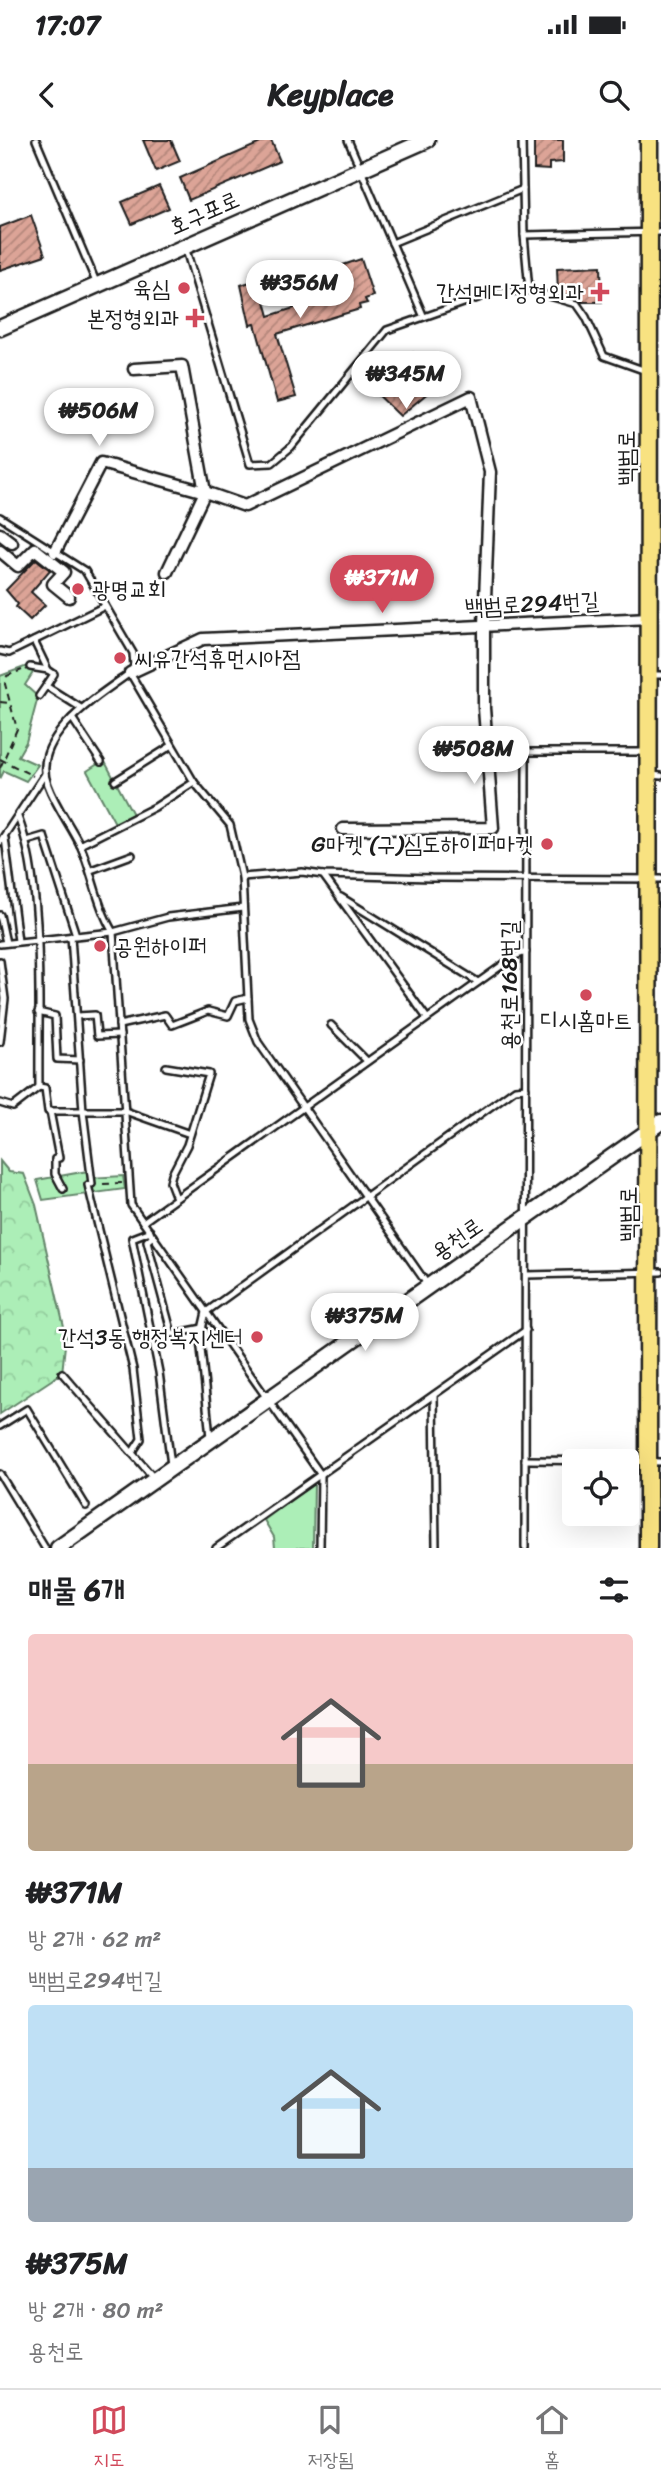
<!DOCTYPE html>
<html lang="ko">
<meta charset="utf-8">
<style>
body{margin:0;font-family:Sriracha,"Poor Story",sans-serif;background:#f2f2f2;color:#202124;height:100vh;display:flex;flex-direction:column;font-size:26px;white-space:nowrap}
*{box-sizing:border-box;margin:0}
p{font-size:23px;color:#757577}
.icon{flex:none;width:38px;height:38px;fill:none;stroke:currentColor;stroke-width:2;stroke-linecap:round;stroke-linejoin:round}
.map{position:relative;height:1408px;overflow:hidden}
.side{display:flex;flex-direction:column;background:#fff;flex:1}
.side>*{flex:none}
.controls{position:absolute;left:562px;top:1309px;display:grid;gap:14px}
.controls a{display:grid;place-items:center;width:77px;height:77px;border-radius:7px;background:#fff;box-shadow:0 7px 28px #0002;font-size:35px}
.price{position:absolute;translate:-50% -60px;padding:0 16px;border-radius:24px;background:#fff;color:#222;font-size:23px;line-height:46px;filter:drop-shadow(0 2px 4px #0008)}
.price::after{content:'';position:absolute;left:50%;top:42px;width:21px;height:16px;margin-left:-10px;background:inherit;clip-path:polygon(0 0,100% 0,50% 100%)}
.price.current{background:#d1495b;color:#fff}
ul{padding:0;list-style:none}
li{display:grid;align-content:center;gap:14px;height:371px;padding:0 28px}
li span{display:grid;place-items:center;height:217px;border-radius:7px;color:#555}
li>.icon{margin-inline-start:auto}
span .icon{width:126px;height:126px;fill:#fffc;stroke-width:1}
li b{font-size:30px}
h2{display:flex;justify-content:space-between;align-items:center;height:84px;padding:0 28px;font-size:30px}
.status{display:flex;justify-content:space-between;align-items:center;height:49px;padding:0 35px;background:#fff;direction:ltr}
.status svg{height:19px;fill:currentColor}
header{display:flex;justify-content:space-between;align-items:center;height:91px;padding:0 28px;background:#fff;font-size:32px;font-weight:700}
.tabs{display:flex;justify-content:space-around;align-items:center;height:98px;border-top:2px solid #e0e0e0;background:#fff;font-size:19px;color:#757577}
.tabs a{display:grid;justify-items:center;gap:4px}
.tabs .current{color:#d1495b}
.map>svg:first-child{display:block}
.forest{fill:url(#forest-crowns);stroke:#64856a;stroke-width:2}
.green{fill:#aceeb7;stroke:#64856a;stroke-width:2}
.building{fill:url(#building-hatch);stroke:#1c1c1c;stroke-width:2}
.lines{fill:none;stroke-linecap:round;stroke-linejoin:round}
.lane-casing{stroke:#1c1c1c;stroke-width:10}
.street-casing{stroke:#1c1c1c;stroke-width:15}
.secondary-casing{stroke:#1c1c1c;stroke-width:19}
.primary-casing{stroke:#1c1c1c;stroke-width:21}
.path{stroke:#1c1c1c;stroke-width:2;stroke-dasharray:7 5;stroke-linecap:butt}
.lane{stroke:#fff;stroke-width:5}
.street{stroke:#fff;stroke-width:10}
.secondary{stroke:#fff;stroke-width:14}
.primary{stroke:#f8e281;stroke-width:16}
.poi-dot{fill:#d1495b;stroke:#fff;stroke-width:2.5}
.labels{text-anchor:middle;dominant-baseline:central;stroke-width:5;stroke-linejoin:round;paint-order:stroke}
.street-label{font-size:23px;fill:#1c1c1c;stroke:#fff}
.poi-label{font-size:23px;fill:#1c1c1c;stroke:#fff;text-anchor:end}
</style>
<div class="status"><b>17:07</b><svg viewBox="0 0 49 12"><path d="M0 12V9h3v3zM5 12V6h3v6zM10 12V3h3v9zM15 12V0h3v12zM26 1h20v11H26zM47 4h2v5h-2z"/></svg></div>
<header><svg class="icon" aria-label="back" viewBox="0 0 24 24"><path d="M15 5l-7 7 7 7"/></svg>Keyplace<svg class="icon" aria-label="search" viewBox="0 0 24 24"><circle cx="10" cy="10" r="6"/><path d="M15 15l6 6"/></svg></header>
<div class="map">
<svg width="661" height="1408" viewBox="0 0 661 1408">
<defs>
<pattern id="forest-crowns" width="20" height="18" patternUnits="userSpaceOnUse" patternTransform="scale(1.75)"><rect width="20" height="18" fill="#aceeb7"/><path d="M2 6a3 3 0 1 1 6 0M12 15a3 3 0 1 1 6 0" fill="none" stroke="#93cc9d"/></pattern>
<pattern id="building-hatch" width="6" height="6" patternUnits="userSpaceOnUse" patternTransform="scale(1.75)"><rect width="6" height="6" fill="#dca497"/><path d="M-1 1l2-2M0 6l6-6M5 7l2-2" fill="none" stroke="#b2857a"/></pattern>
</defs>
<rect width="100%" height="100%" fill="#fff"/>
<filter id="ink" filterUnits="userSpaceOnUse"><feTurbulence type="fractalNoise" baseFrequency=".0143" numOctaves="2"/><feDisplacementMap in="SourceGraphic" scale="14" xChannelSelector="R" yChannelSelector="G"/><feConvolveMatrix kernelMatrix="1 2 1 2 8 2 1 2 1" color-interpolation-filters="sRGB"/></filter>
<g filter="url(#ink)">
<!-- forest -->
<polygon class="forest" points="0,1021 9,1032 24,1034 36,1065 66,1196 62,1233 0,1274"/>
<!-- green -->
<g class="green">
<polygon points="27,526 34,531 25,545 38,557 26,602 18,616 38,625 26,641 4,631 0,639 0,536"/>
<polygon points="104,620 135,678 117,687 87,631"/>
<polygon points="88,1031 90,1038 123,1036 125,1049 43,1060 37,1040"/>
<polygon points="314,1343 313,1408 275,1408 274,1397 264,1380"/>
</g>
<!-- building -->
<g class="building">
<polygon points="143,0 171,0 180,21 156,31"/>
<polygon points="267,0 271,0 280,21 189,60 180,38"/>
<polygon points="534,0 563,0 563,22 549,23 549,30 534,29"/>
<polygon points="159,46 169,68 132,84 122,62"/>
<polygon points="31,75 45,115 0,130 0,87"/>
<polygon points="361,119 373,156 365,159 367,163 359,165 360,169 277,194 296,257 277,262 255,184 250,185 241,145 259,139 269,176 347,151 340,126"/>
<polygon points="601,126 602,162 582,162 581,157 558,153 557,128"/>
<polygon points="413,213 436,246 400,276 370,247"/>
<polygon points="36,419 50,430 31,452 45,465 30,480 16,467 18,464 6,450"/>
</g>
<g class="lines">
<!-- lane casing -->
<g class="lane-casing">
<g id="lane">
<polyline points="36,0 96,142"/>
<polyline points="348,0 423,175"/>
<polyline points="522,0 524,95 529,150"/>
<polyline points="524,95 661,92"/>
<polyline points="392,103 523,49"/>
<polyline points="186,110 250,324 272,323 291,307 387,190 492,153 529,150 577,164 586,177 604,216 646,231"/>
<polyline points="0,377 85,431 133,513 134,526 130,533 194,642 230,685 242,737 249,879 258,902 427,1144"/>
<polyline points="34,501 48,530 54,534 46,546"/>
<polyline points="0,511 9,513 105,466"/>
<polyline points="30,527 48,530"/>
<path d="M130,533c-32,23 -101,65 -82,112 8,22 23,41 33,62 12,28 16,59 32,85l18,273 190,270 -1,73"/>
<polyline points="650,535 661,535"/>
<polyline points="39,556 46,546 81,568"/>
<polyline points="72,578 101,622"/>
<polyline points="650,635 661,636"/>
<polyline points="115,641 171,606"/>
<path d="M18,677c27,70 20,193 21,270"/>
<polyline points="5,698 18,801"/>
<polyline points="27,701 44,696 76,795"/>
<polyline points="0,702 45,634"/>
<polyline points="80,705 155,667 194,642"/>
<polyline points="91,730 132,715"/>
<polyline points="323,735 427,878"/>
<polyline points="242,737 302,732 323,735 431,738 661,739"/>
<polyline points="341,757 478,842"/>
<polyline points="0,775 6,803"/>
<polyline points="71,796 83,971 92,1044"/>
<polyline points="0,804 113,792 168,777 243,768"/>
<polyline points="0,821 5,859 0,902"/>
<polyline points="38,872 55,876 57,919 80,920"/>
<polyline points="77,876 95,875 97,896 120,895"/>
<polyline points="119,885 165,875 172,885 208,871 228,876 235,861 248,858"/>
<polyline points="331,885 367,921"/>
<polyline points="166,927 209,934 187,1005 172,1034 170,1042 176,1058"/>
<polyline points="39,947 45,948 48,971 125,971 190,994"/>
<polyline points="0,963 13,967 39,947"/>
<polyline points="50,971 59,1018 55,1019 55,1034 63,1049"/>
<polyline points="88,1045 133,1229 141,1299 132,1313"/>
<polyline points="143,1082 515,816 526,812"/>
<polyline points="150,1091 132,1098 159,1232 171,1325"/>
<polyline points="153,1096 147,1101 172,1194 203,1188"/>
<polyline points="526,1135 661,1132"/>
<polyline points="62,1233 153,1337"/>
<polyline points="434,1255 436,1408"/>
<polyline points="0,1286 27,1269 86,1366"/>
<polyline points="210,1297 200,1198 206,1172 515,949 526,948"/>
<polyline points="525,1320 615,1321"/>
<polyline points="626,1321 661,1322"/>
<polyline points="0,1334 45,1408"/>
<polyline points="216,1408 526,1190"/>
<polyline points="525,1408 526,612 647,612"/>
</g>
</g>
<!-- street casing -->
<g class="street-casing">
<g id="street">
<polyline points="0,394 12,403"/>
<polyline points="0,411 18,426 35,409 64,432 53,444 69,457"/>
<polyline points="55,412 101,323 205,352 182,226 134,229"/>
<polyline points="167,432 205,352 245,366 471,257 490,332 484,485 484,568 493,688 343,689"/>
<polyline points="130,533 203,499 650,478"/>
</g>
</g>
<!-- secondary casing -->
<g class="secondary-casing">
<g id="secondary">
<polyline points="0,188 427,0"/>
<polyline points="58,1408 661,982"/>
</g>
</g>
<!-- primary casing -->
<g class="primary-casing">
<polyline id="primary" points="648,1408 649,0"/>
</g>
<!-- path -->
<g class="path">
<polyline points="0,562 9,563"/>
<polyline points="0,619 33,636"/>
<polyline points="0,628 17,589 5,544 7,536 22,530"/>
<polyline points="103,1044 122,1043"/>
</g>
<!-- lane -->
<use href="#lane" class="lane"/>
<!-- street -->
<use href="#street" class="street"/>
<!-- secondary -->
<use href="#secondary" class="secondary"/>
<!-- primary -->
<use href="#primary" class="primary"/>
</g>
</g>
<!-- markers -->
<g class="poi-dot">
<circle cx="184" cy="148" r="7"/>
<path d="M596.5 141.5h7v7h7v7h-7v7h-7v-7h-7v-7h7z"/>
<path d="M191.5 167.5h7v7h7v7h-7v7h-7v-7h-7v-7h7z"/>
<circle cx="78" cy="449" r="7"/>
<circle cx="120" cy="518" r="7"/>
<circle cx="547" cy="704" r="7"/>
<circle cx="100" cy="806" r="7"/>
<circle cx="586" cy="855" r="7"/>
<circle cx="257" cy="1197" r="7"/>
</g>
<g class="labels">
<!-- street labels -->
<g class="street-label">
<text transform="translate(204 73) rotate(-24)">호구포로</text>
<text transform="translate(626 318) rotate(-90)">백범로</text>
<text transform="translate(532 464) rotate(-3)">백범로294번길</text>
<text transform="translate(509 845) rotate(-90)">용천로168번길</text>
<text transform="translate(628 1074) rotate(-90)">백범로</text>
<text transform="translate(457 1099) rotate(-35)">용천로</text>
</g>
<!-- poi labels -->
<g class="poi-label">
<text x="170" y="148">육심</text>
<text x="584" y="152">간석메디정형외과</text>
<text x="179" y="178">본정형외과</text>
<text x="92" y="449" text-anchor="start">광명교회</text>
<text x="134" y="518" text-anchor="start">씨유간석휴먼시아점</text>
<text x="533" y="704">G마켓 (구)심도하이퍼마켓</text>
<text x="114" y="806" text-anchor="start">공원하이퍼</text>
<text x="586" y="880" text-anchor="middle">디시홈마트</text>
<text x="243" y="1197">간석3동 행정복지센터</text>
</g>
</g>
</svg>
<div class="controls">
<a><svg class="icon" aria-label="locate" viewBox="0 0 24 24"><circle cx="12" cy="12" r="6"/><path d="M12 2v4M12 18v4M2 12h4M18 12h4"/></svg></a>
</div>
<b class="price" style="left:300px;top:180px">₩356M</b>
<b class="price" style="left:406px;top:271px">₩345M</b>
<b class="price" style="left:99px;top:308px">₩506M</b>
<b class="price current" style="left:382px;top:475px">₩371M</b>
<b class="price" style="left:474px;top:646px">₩508M</b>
<b class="price" style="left:365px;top:1213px">₩375M</b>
</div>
<section class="side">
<h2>매물 6개<svg class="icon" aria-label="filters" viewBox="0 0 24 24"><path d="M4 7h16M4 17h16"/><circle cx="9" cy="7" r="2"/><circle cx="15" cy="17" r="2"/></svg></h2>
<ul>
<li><span style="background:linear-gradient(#f6c9c9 60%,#b9a48a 0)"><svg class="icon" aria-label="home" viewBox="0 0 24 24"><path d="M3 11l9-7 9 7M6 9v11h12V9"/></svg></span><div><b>₩371M</b><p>방 2개 · 62 m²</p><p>백범로294번길</p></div></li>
<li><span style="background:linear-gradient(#bfe0f5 75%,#9aa5b1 0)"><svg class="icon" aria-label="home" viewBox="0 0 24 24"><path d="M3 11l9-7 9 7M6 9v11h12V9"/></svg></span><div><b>₩375M</b><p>방 2개 · 80 m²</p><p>용천로</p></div></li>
</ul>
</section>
<nav class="tabs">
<a class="current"><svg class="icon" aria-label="map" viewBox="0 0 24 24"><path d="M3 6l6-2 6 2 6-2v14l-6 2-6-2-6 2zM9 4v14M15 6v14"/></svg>지도</a>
<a><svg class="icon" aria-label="saved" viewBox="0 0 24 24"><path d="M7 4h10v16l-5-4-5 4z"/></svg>저장됨</a>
<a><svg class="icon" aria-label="home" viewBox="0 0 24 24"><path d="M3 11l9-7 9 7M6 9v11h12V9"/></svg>홈</a>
</nav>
